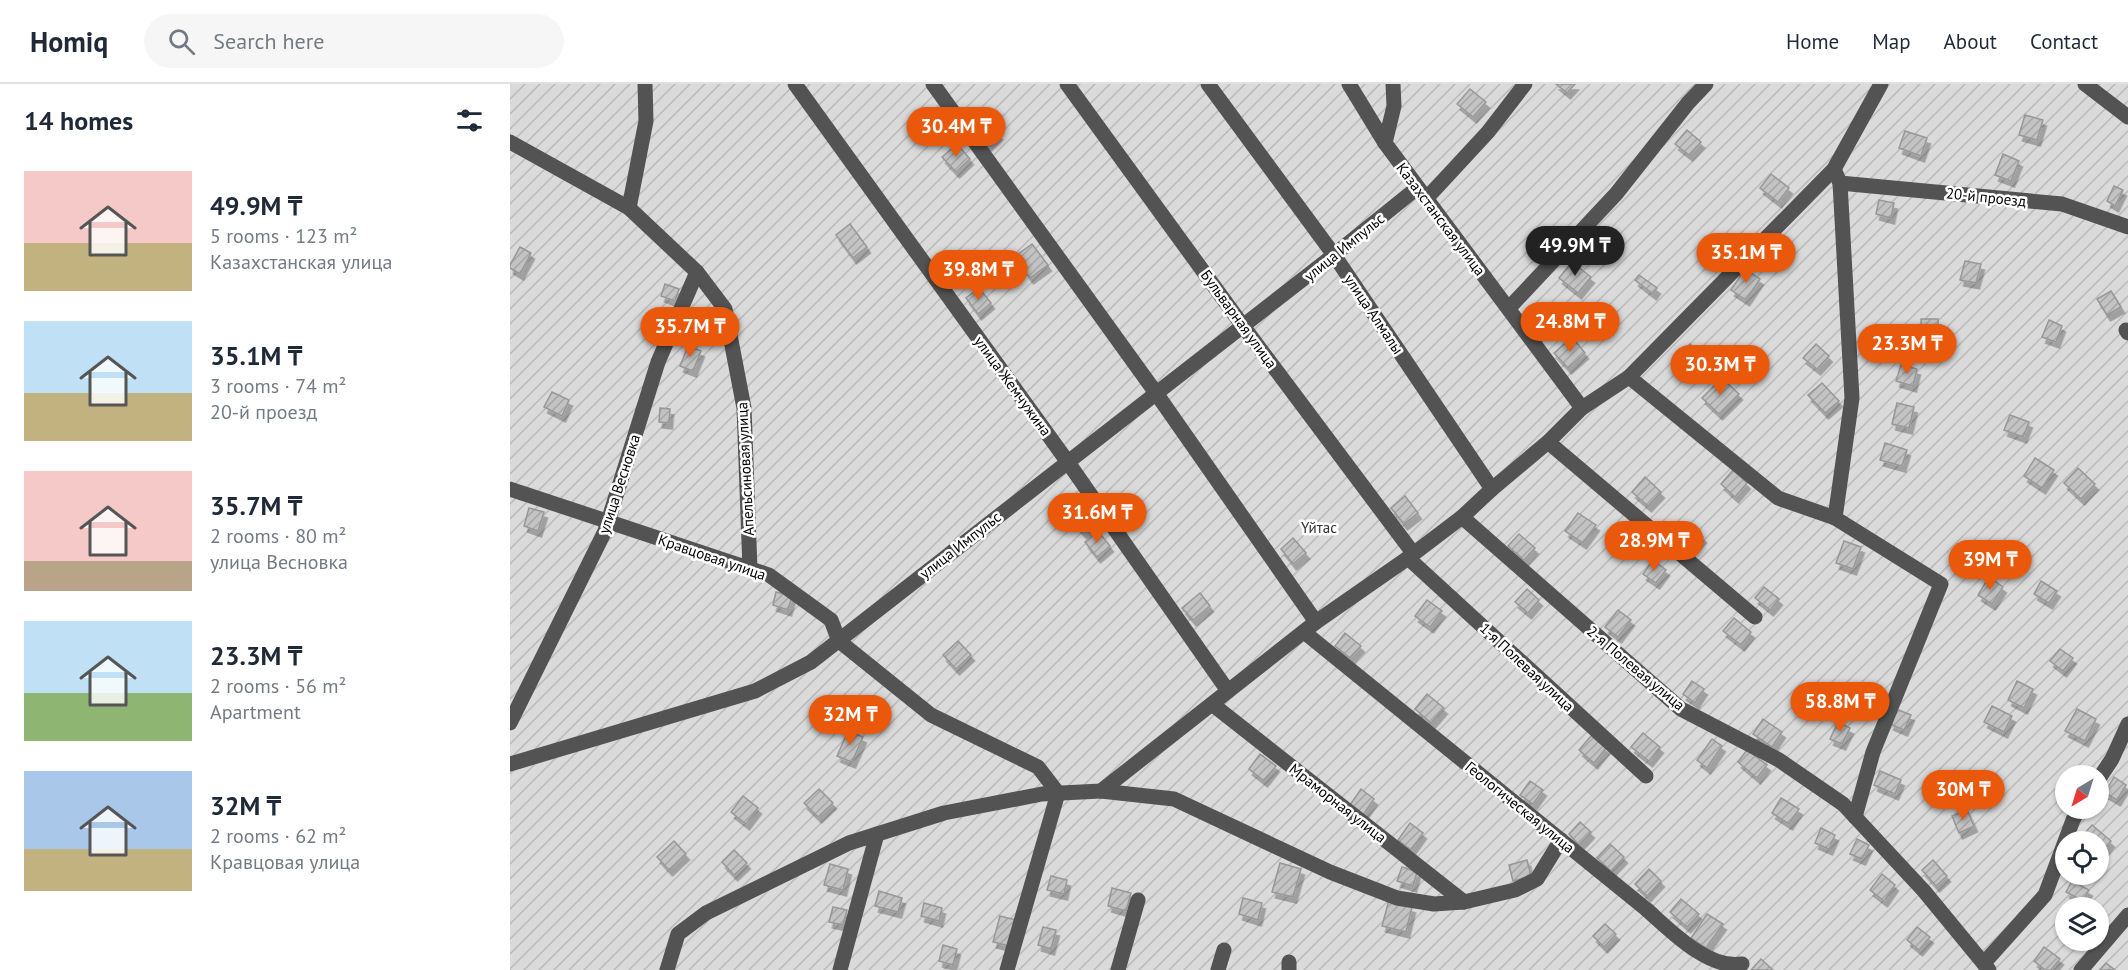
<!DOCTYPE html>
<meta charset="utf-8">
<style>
body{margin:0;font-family:"PT Sans",sans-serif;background:#f6f6f7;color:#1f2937;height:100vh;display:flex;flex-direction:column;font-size:22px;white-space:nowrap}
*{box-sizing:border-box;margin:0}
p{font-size:20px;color:#747a83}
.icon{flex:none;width:33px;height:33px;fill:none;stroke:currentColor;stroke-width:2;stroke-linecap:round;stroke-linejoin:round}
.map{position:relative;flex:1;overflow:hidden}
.details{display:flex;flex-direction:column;background:#fff;width:510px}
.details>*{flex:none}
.needle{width:39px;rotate:218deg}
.tools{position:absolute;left:1545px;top:681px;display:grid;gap:12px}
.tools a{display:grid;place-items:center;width:54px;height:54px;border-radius:50%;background:#fff;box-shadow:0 2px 4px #0004;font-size:30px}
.price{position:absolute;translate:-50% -51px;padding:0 14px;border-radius:21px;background:#ea580c;color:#fff;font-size:20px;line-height:39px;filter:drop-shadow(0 2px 3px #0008)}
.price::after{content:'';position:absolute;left:50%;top:36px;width:18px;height:14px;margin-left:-9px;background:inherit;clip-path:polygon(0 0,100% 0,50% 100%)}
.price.current{background:#222;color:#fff}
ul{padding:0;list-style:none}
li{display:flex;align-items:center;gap:18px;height:150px;padding:0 24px}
li span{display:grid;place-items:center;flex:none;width:168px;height:120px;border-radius:0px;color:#555}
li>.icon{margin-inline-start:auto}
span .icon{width:72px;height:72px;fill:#fffc;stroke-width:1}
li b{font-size:26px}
h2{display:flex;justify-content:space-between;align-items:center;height:72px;padding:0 24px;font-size:26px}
header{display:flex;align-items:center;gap:36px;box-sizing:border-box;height:84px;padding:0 30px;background:#fff;border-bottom:2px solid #e0e1e3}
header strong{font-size:28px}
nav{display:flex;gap:33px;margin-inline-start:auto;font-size:21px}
.search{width:420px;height:54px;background:#f6f6f7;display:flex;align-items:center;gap:15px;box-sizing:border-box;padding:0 21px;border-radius:33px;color:#747a83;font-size:22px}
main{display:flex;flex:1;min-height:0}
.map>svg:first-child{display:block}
.garden{fill:url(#garden-furrows);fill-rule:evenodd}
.building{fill:url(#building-hatch);stroke:#979797;stroke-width:1.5;filter:url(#shadow)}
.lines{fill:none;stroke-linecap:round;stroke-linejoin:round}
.minor{stroke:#535353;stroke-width:15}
.labels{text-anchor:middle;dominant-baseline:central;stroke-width:5;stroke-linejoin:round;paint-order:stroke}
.street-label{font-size:15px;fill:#000;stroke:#fff}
.park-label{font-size:15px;fill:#313131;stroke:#fff}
</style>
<header>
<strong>Homiq</strong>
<div class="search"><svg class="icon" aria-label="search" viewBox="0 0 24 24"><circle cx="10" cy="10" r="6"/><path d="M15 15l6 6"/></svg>Search here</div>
<nav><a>Home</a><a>Map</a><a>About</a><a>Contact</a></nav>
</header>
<main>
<section class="details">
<h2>14 homes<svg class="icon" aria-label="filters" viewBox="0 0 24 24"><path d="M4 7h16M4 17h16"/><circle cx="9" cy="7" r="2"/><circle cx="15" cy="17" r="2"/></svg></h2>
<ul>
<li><span style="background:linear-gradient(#f6c9c9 60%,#c2b280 0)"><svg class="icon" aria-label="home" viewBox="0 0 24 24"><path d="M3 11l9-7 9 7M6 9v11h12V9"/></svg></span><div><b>49.9M ₸</b><p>5 rooms · 123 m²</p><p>Казахстанская улица</p></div></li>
<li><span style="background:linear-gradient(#bfe0f5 60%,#c2b280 0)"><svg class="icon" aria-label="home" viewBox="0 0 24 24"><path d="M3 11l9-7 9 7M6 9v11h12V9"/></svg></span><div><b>35.1M ₸</b><p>3 rooms · 74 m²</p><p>20-й проезд</p></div></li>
<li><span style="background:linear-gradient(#f6c9c9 75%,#b9a48a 0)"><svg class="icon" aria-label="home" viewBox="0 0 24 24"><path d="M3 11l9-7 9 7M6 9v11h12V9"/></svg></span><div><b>35.7M ₸</b><p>2 rooms · 80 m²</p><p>улица Весновка</p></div></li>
<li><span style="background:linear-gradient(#bfe0f5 60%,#8fb573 0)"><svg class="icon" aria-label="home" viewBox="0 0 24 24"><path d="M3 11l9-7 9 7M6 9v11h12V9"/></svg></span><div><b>23.3M ₸</b><p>2 rooms · 56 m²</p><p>Apartment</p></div></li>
<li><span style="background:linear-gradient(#a9c7e8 65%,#c2b280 0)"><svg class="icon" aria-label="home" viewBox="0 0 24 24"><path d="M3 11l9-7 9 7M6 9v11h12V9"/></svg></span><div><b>32M ₸</b><p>2 rooms · 62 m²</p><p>Кравцовая улица</p></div></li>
</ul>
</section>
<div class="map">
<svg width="1618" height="886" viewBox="0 0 1618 886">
<defs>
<pattern id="garden-furrows" width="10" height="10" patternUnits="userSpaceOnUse" patternTransform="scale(1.5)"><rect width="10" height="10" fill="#dadada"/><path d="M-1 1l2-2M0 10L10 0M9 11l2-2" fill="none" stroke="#b9b9b9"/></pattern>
<pattern id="building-hatch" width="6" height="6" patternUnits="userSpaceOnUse" patternTransform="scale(1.5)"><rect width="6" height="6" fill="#c3c3c3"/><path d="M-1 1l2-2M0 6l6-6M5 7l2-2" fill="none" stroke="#a6a6a6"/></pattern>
<filter id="shadow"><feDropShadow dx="3.5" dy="6" stdDeviation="0" flood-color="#0004"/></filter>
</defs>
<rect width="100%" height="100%" fill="#fff"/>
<!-- garden -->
<path class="garden" d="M0,0h1618v886h-1618zM1556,692h32v32h-32zM1556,758h32v32h-32zM1556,824h32v32h-32z"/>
<!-- building -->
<g class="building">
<polygon points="1046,0 1065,0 1057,9"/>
<polygon points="960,5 976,18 963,33 947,20"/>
<polygon points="1515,31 1533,36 1527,56 1509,51"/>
<polygon points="476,36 489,50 477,62 464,48"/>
<polygon points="1177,46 1191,58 1179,71 1165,60"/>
<polygon points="1395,47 1417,54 1411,72 1389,64"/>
<polygon points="447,60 460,75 446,88 432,73"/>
<polygon points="1493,70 1509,77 1501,97 1485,91"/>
<polygon points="1261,90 1279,104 1268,118 1250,104"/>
<polygon points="1604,102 1613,106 1605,122 1597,117"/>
<polygon points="1369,116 1384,119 1381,134 1366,130"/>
<polygon points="340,140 357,163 343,174 326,151"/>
<polygon points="522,160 538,181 520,194 504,173"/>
<polygon points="10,163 21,169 10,190 0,184 0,181"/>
<polygon points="1455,177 1471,180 1466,199 1450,196"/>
<polygon points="1062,178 1081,193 1068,209 1049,194"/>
<polygon points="1235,185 1250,195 1236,216 1221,206"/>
<polygon points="1129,191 1147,204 1143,210 1125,196"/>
<polygon points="155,200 169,205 165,217 151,212"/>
<polygon points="469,204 481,219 468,230 456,214"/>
<polygon points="1601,207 1611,223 1597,231 1587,215"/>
<polygon points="1411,235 1428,235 1429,258 1412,258"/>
<polygon points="1539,236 1552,242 1546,258 1532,253"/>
<polygon points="1062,253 1075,269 1058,284 1044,269"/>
<polygon points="1180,260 1193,272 1181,284 1168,271"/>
<polygon points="1306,260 1319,272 1307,285 1293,274"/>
<polygon points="178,262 191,267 183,287 170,282"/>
<polygon points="1391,281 1407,285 1403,302 1386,297"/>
<polygon points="1212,294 1229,310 1209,330 1192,314"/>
<polygon points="1312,299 1329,317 1315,329 1298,311"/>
<polygon points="42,308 59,316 52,332 34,323"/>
<polygon points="1387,319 1404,323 1399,344 1382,340"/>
<polygon points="150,324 160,325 159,339 149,338"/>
<polygon points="1500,331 1519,338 1513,353 1494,346"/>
<polygon points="1375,359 1397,366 1392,382 1370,376"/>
<polygon points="1525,374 1544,386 1532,404 1514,392"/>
<polygon points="1568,384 1585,400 1571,415 1554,399"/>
<polygon points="1223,386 1237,399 1225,413 1211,400"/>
<polygon points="1135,393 1151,408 1138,422 1122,408"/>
<polygon points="895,412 908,429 894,440 881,424"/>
<polygon points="574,422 588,439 574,450 560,434"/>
<polygon points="19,424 34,428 28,447 14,442"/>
<polygon points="1068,429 1086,441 1073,459 1055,447"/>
<polygon points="1181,442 1193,453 1179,468 1167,456"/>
<polygon points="588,447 600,462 587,473 575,458"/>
<polygon points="1009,450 1025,464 1014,476 998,462"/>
<polygon points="783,454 796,469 783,480 771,465"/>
<polygon points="1334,457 1351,463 1343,485 1326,479"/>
<polygon points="1143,476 1156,486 1146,499 1133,490"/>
<polygon points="1479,493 1493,503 1482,520 1468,511"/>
<polygon points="1531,497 1547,507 1539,519 1524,510"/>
<polygon points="1254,503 1269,515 1260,526 1245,514"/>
<polygon points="1017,505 1029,516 1018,529 1005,518"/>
<polygon points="266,508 282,512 278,526 263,521"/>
<polygon points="690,509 700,522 683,536 672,524"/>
<polygon points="917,516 932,527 920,543 905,532"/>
<polygon points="1108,526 1121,536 1108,553 1095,543"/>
<polygon points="1224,534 1241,548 1231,561 1213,547"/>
<polygon points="835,549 851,562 840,574 825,562"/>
<polygon points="448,557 461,571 446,585 433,571"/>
<polygon points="1550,565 1563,574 1553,587 1540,577"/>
<polygon points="1182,597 1194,605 1185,619 1173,610"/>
<polygon points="1507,597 1523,605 1514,624 1498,616"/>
<polygon points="917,610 934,624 921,639 905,625"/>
<polygon points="1482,622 1502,632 1494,648 1474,638"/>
<polygon points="1386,625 1401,631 1394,646 1380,640"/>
<polygon points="1567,625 1586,635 1575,657 1555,647"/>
<polygon points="1253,635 1272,648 1262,663 1243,650"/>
<polygon points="1328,638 1340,644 1332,660 1320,655"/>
<polygon points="338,647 353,653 342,678 327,672"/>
<polygon points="1133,649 1150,663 1139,677 1121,663"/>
<polygon points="1081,652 1096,664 1084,679 1069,666"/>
<polygon points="1202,655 1212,662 1197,684 1187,676"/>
<polygon points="1237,666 1257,681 1247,694 1228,678"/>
<polygon points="750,670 766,682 754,697 739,685"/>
<polygon points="1370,687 1391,696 1385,710 1364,701"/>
<polygon points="1604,693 1616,701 1607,716 1595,709"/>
<polygon points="1020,697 1033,706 1023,720 1010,711"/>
<polygon points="309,705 323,719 308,733 294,719"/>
<polygon points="851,705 864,715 853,731 840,721"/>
<polygon points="233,712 248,724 236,740 221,728"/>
<polygon points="1271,714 1289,725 1279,740 1262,729"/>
<polygon points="1457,726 1464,742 1449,749 1442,732"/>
<polygon points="1070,738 1081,748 1069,761 1059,750"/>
<polygon points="900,739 913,749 901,766 888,756"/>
<polygon points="1582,741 1601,757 1593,767 1588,763 1588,758 1581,758 1573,751"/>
<polygon points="1311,744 1325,751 1319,765 1305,759"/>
<polygon points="1347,755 1359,761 1352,775 1340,770"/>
<polygon points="164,757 176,770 159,786 147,773"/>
<polygon points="1100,760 1114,773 1101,787 1087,774"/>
<polygon points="224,766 237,779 224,791 212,778"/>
<polygon points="1017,776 1021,792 1003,797 999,781"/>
<polygon points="1423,776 1437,792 1426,802 1412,786"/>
<polygon points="770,779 791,785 783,813 762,808"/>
<polygon points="320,780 338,785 333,806 314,801"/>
<polygon points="892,783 907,788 903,802 887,797"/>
<polygon points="1139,785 1151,797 1137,812 1125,800"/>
<polygon points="1372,790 1385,801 1374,817 1360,806"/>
<polygon points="541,792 557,796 554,810 537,806"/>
<polygon points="1562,797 1579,806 1573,817 1556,808"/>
<polygon points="602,804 621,809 616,827 598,822"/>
<polygon points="369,807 392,814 388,828 365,822"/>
<polygon points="733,814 752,819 748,836 729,830"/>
<polygon points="1171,815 1189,830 1177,843 1160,828"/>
<polygon points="879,816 902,823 896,848 872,842"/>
<polygon points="414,819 432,824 429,837 411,832"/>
<polygon points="323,823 337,826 333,841 319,838"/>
<polygon points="1197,830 1213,840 1196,864 1181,854"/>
<polygon points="490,832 506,836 500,862 483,858"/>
<polygon points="1095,840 1106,850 1094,863 1083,852"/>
<polygon points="533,843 546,846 541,865 528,861"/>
<polygon points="1407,843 1420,853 1409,866 1397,856"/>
<polygon points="433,861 447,865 443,881 429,877"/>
<polygon points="1534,863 1550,875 1541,886 1535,886 1524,877"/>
<polygon points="1251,875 1263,886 1241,886"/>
<polygon points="1596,879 1605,886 1590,886"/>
</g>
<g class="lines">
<!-- minor -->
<g class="minor">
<polyline points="285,0 557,377 718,607"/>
<polyline points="423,0 646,309 806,538"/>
<polyline points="557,0 733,242 903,469"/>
<polyline points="698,0 824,171 982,405"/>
<polyline points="839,0 875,59 1072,324"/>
<polyline points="1575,0 1618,33"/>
<polyline points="0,58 119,124 187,188 215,225 234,324 240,485"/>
<polyline points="875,59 884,22 883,0"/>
<polyline points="1324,85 1330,99 1342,314 1325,434"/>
<polyline points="1330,99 1552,120 1618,143"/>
<polyline points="916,115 978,48 1015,0"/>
<polyline points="119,124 136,37 135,0"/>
<polyline points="999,224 1106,110 1178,19 1196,0"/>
<polyline points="1616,246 1618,249"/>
<polyline points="1119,293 1268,414 1325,434 1431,500 1363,668 1345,733"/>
<polyline points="1038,358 1245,533"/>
<polyline points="0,405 259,491 321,536 329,557 421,631 528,683 548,709 497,886"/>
<polyline points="952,433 1171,625 1269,676 1333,720 1414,807 1479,886"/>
<polyline points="898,474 1136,692"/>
<path d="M794,548l342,277c24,21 62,61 96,55"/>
<polyline points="702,620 954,818"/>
<polyline points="0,639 95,447 148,278 187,188"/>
<polyline points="0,680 245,607 301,578 824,171 907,104"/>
<polyline points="1588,696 1602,675 1618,640"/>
<polyline points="591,707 664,715 820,788 887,814 924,820 954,818 1005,806 1027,795 1051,756"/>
<polyline points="779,878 779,886"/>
<polyline points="1474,879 1535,811 1563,736 1570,724"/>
<polyline points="157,886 168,850 196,829 339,759 434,729 532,710 591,707 806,538 898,474 952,433 982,405 1038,358 1072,324 1119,293 1324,85 1371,0"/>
<polyline points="330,886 367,750"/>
<polyline points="608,886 628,816"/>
<polyline points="708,886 714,866"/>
<polyline points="1571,886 1618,831"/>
</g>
</g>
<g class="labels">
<!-- street labels -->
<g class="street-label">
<text transform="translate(1476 113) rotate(6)">20-й проезд</text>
<text transform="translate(931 135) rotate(53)">Казахстанская улица</text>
<text transform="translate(834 163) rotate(-39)">улица Импульс</text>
<text transform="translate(864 230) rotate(56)">улица Алмалы</text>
<text transform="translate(729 235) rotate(54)">Бульварная улица</text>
<text transform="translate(503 302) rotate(54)">улица Жемчужина</text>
<text transform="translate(235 385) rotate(-93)">Апельсиновая улица</text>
<text transform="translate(109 400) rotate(-72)">улица Весновка</text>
<text transform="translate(450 461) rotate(-38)">улица Импульс</text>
<text transform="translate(202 473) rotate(19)">Кравцовая улица</text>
<text transform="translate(1017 583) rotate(43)">1-я Полевая улица</text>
<text transform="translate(1126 584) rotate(40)">2-я Полевая улица</text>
<text transform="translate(828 719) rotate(38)">Мраморная улица</text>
<text transform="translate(1010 723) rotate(39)">Геологическая улица</text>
</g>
<!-- park labels -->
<g class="park-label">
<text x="809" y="443">Үйтас</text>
</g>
</g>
</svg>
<div class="tools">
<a><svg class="needle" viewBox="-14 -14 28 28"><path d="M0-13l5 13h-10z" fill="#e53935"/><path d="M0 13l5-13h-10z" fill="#747a83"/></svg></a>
<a><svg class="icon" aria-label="locate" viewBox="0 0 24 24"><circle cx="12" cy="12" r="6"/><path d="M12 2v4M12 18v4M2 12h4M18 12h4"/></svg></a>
<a><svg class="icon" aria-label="layers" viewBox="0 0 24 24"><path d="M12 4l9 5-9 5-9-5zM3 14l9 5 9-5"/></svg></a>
</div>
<b class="price" style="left:446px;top:74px">30.4M ₸</b>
<b class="price current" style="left:1065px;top:193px">49.9M ₸</b>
<b class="price" style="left:1236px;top:200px">35.1M ₸</b>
<b class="price" style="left:468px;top:217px">39.8M ₸</b>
<b class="price" style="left:1060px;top:269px">24.8M ₸</b>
<b class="price" style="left:180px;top:274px">35.7M ₸</b>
<b class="price" style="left:1397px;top:291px">23.3M ₸</b>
<b class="price" style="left:1210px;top:312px">30.3M ₸</b>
<b class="price" style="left:587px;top:460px">31.6M ₸</b>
<b class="price" style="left:1144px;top:488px">28.9M ₸</b>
<b class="price" style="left:1480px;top:507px">39M ₸</b>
<b class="price" style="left:1330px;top:649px">58.8M ₸</b>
<b class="price" style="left:340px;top:662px">32M ₸</b>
<b class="price" style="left:1453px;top:737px">30M ₸</b>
</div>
</main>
